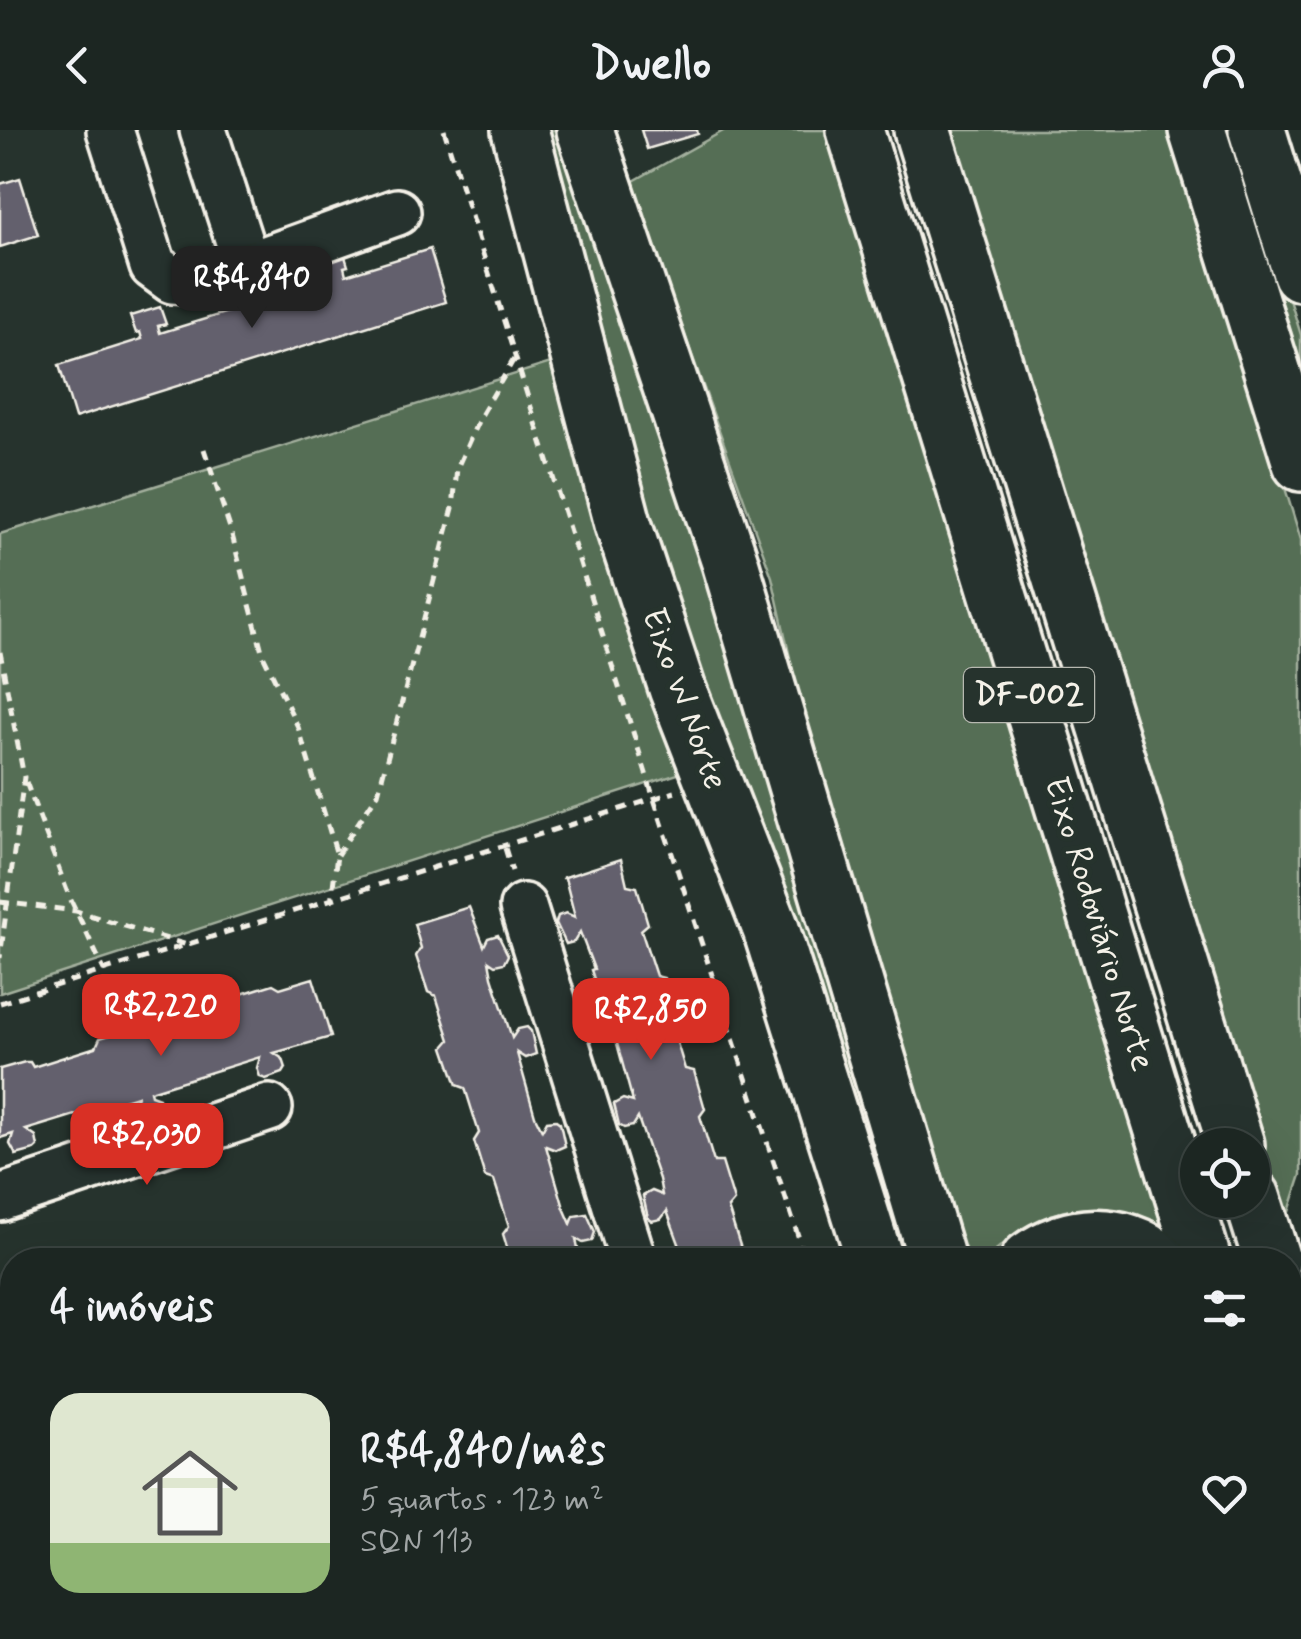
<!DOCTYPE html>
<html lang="pt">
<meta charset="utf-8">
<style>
body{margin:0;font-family:Mynerve,sans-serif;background:#252e2a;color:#f1f3f6;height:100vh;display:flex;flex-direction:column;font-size:38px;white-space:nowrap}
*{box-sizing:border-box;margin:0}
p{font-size:32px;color:#a0a5a5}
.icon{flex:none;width:55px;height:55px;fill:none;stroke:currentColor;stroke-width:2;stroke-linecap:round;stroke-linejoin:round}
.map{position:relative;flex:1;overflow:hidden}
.details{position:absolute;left:0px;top:1118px;width:1302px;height:392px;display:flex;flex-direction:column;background:#1c2622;border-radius:40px 40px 0 0;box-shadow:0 10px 40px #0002,0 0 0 2px #3a4340}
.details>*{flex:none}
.fabs{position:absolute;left:1180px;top:998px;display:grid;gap:20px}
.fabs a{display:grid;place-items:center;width:90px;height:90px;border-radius:50%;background:#1c2622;box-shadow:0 10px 40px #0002,0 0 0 2px #3a4340;font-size:50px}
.price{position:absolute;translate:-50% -85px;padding:0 22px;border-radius:20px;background:#d93025;color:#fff;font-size:32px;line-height:65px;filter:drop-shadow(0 2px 5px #0008)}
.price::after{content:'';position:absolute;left:50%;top:60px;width:30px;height:22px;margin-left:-15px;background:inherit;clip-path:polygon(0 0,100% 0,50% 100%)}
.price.selected{background:#222;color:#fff}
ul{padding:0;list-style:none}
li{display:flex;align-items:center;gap:30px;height:250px;padding:0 50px}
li+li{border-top:2px solid #3a4340}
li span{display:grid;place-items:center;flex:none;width:280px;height:200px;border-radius:30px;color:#555}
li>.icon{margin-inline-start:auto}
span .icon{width:120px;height:120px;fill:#fffc;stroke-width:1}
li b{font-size:42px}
h2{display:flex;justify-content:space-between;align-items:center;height:120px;padding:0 50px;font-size:42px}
header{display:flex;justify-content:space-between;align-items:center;height:130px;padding:0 50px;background:#1c2622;font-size:45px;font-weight:700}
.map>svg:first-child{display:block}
.grass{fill:#546e54;stroke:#a4b09e;stroke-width:2.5}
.building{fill:#63616d;stroke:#f4f1e8;stroke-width:2.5}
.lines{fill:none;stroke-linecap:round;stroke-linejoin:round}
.minor-casing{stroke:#f4f1e8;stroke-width:52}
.major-casing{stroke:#f4f1e8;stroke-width:62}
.highway-casing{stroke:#f4f1e8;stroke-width:62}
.path{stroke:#f4f1e8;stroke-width:5;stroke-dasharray:10 8;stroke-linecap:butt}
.minor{stroke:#26332d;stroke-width:45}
.major{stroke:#26332d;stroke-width:55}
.highway{stroke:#26332d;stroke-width:55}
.labels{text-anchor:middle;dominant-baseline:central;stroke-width:10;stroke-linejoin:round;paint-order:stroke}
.shield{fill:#26332d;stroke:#b6b8b0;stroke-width:2.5}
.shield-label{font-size:32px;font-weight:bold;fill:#f4f1e8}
.street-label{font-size:35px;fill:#f4f1e8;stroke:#26332d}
</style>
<header><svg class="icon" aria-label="back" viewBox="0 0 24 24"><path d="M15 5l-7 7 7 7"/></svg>Dwello<svg class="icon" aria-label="person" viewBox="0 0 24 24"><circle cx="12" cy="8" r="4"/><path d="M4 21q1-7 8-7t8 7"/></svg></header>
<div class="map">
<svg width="1301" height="1509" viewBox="0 0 1301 1509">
<rect width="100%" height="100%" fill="#26332d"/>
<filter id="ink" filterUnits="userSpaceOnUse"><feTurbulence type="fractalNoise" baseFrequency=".01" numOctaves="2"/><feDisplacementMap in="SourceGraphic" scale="20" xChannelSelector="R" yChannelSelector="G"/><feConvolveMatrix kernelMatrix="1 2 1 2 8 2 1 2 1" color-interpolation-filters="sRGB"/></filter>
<g filter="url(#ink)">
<!-- grass -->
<g class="grass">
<polygon points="541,0 565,0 643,215 917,1130 890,1130 648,395"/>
<path d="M725,0h100l345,1110c-79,-49 -118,-39 -186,20h-36l-133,-490 -43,-193 -142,-394z"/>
<polygon points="943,0 1175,0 1301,410 1301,1045 1286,1091 1161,704"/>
<polygon points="1210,0 1237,0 1301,205 1301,283"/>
<polygon points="554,232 681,643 0,863 0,404"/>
<polygon points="1290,1471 1301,1509 1086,1509 1082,1498 1290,1498"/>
</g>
<!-- building -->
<g class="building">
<polygon points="641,0 697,0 698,4 647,19"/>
<polygon points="20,48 38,105 0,117 0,54"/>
<polygon points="430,119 446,172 75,288 59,235 142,209 140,202 136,203 130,186 160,177 166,194 158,196 160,203 328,151 325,144 318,146 313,129 343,120 348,136 344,137 346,145"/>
<polygon points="621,729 627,755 637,757 648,794 641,800 656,846 664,848 676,886 671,893 685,939 694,941 705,979 700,986 714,1032 722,1032 734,1071 728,1078 743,1125 750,1125 753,1130 685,1130 667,1081 661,1089 652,1091 648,1088 643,1066 652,1061 662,1065 659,1049 638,988 633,996 624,998 619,995 614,974 623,969 633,972 616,910 609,895 603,904 591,904 584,885 586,879 594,876 604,879 591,840 594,839 580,802 574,812 566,814 556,793 558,786 566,783 575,787 565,748 562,748"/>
<polygon points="469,777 484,816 488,808 498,805 508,825 504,833 495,835 489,831 492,847 512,908 518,899 527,897 531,901 536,924 525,928 517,923 535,986 542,1000 547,991 556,990 560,993 565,1016 556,1020 546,1016 564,1078 571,1094 574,1086 587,1084 595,1102 592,1111 583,1113 576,1109 580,1130 511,1130 503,1104 509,1096 494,1050 485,1047 474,1011 479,1003 465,958 457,955 444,917 450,910 436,866 428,862 416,826 421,818 414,794"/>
<polygon points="313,848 331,907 274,923 283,929 286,938 283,943 266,949 260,947 257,938 260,927 150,961 151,965 159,968 161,979 142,987 136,985 133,976 137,966 26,1000 36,1007 38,1017 35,1020 16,1025 10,1014 13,1004 0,1008 0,939 25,932 30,932 33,937 96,917 100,908 150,893 157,897 218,878 222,870 273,854 280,858"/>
<polygon points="0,1417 12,1457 12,1498 26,1498 29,1509 0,1509"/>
<polygon points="188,1498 248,1498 249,1500 270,1498 273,1509 183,1509 190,1504"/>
<polygon points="353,1498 413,1498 416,1509 357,1509"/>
</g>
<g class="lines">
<!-- minor casing -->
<g class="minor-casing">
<g id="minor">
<polyline points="110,0 153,136 172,150 189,151 247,136 203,0"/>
<polyline points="247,136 397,82"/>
<polyline points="523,777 633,1130"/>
<polyline points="0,1068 269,978"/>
<polyline points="298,1498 301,1509"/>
<polyline points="741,1498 744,1509"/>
</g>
</g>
<!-- major casing -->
<g class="major-casing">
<g id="major">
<polyline points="520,0 623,394 677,558 771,799 875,1130"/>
<polyline points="585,0 730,432 937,1130"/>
<polyline points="1197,0 1301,333"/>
<polyline points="1257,0 1301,143"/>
<polyline points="989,1498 993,1509"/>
<polyline points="1051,1498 1055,1509"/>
</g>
</g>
<!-- highway casing -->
<g class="highway-casing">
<g id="highway">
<polyline points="855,0 1203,1130"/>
<polyline points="922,0 1236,1015"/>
<polyline points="1252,1067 1272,1130"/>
<path d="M1029,1130c37,-28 94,-32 130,0"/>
<polyline points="1290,1188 1301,1224"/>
<polyline points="1290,1413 1301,1448"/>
</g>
</g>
<!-- path -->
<g class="path">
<polyline points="444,0 654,669 806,1130"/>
<polyline points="204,319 231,401 263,525 298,597 337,725 331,772"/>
<polyline points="0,522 24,647 0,828"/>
<polyline points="26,652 69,766 105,842"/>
<polyline points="505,718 512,741"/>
<polyline points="337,725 378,663 453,378 457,338 479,289 514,229"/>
<polyline points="0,772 76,781 187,815"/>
<polyline points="0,873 675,662"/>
<polyline points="927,1498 931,1509"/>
</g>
<!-- minor -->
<use href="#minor" class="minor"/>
<!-- major -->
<use href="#major" class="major"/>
<!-- highway -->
<use href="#highway" class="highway"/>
</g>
</g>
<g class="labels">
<!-- shield labels -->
<rect class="shield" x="964" y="538" width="130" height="54" rx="8"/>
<g class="shield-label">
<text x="1029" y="565">DF-002</text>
</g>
<!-- street labels -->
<g class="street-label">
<text transform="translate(684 569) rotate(70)">Eixo W Norte</text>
<text transform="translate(1099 794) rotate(73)">Eixo Rodoviário Norte</text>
</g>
</g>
</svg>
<div class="fabs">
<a><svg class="icon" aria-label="locate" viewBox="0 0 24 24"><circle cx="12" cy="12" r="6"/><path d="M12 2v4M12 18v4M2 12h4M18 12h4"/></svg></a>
</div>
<b class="price selected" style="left:252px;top:201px">R$4,840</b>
<b class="price" style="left:161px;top:929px">R$2,220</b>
<b class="price" style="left:651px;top:933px">R$2,850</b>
<b class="price" style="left:147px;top:1058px">R$2,030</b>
<section class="details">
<h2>4 imóveis<svg class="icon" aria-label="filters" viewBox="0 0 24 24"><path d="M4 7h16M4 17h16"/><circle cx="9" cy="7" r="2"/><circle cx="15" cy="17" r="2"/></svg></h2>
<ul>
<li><span style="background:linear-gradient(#dfe7d0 75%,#8fb573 0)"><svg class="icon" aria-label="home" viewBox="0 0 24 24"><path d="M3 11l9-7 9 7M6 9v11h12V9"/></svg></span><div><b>R$4,840/mês</b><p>5 quartos · 123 m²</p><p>SQN 113</p></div><svg class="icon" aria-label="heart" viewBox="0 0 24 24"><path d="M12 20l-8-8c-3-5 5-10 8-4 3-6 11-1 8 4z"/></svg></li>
</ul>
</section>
</div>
